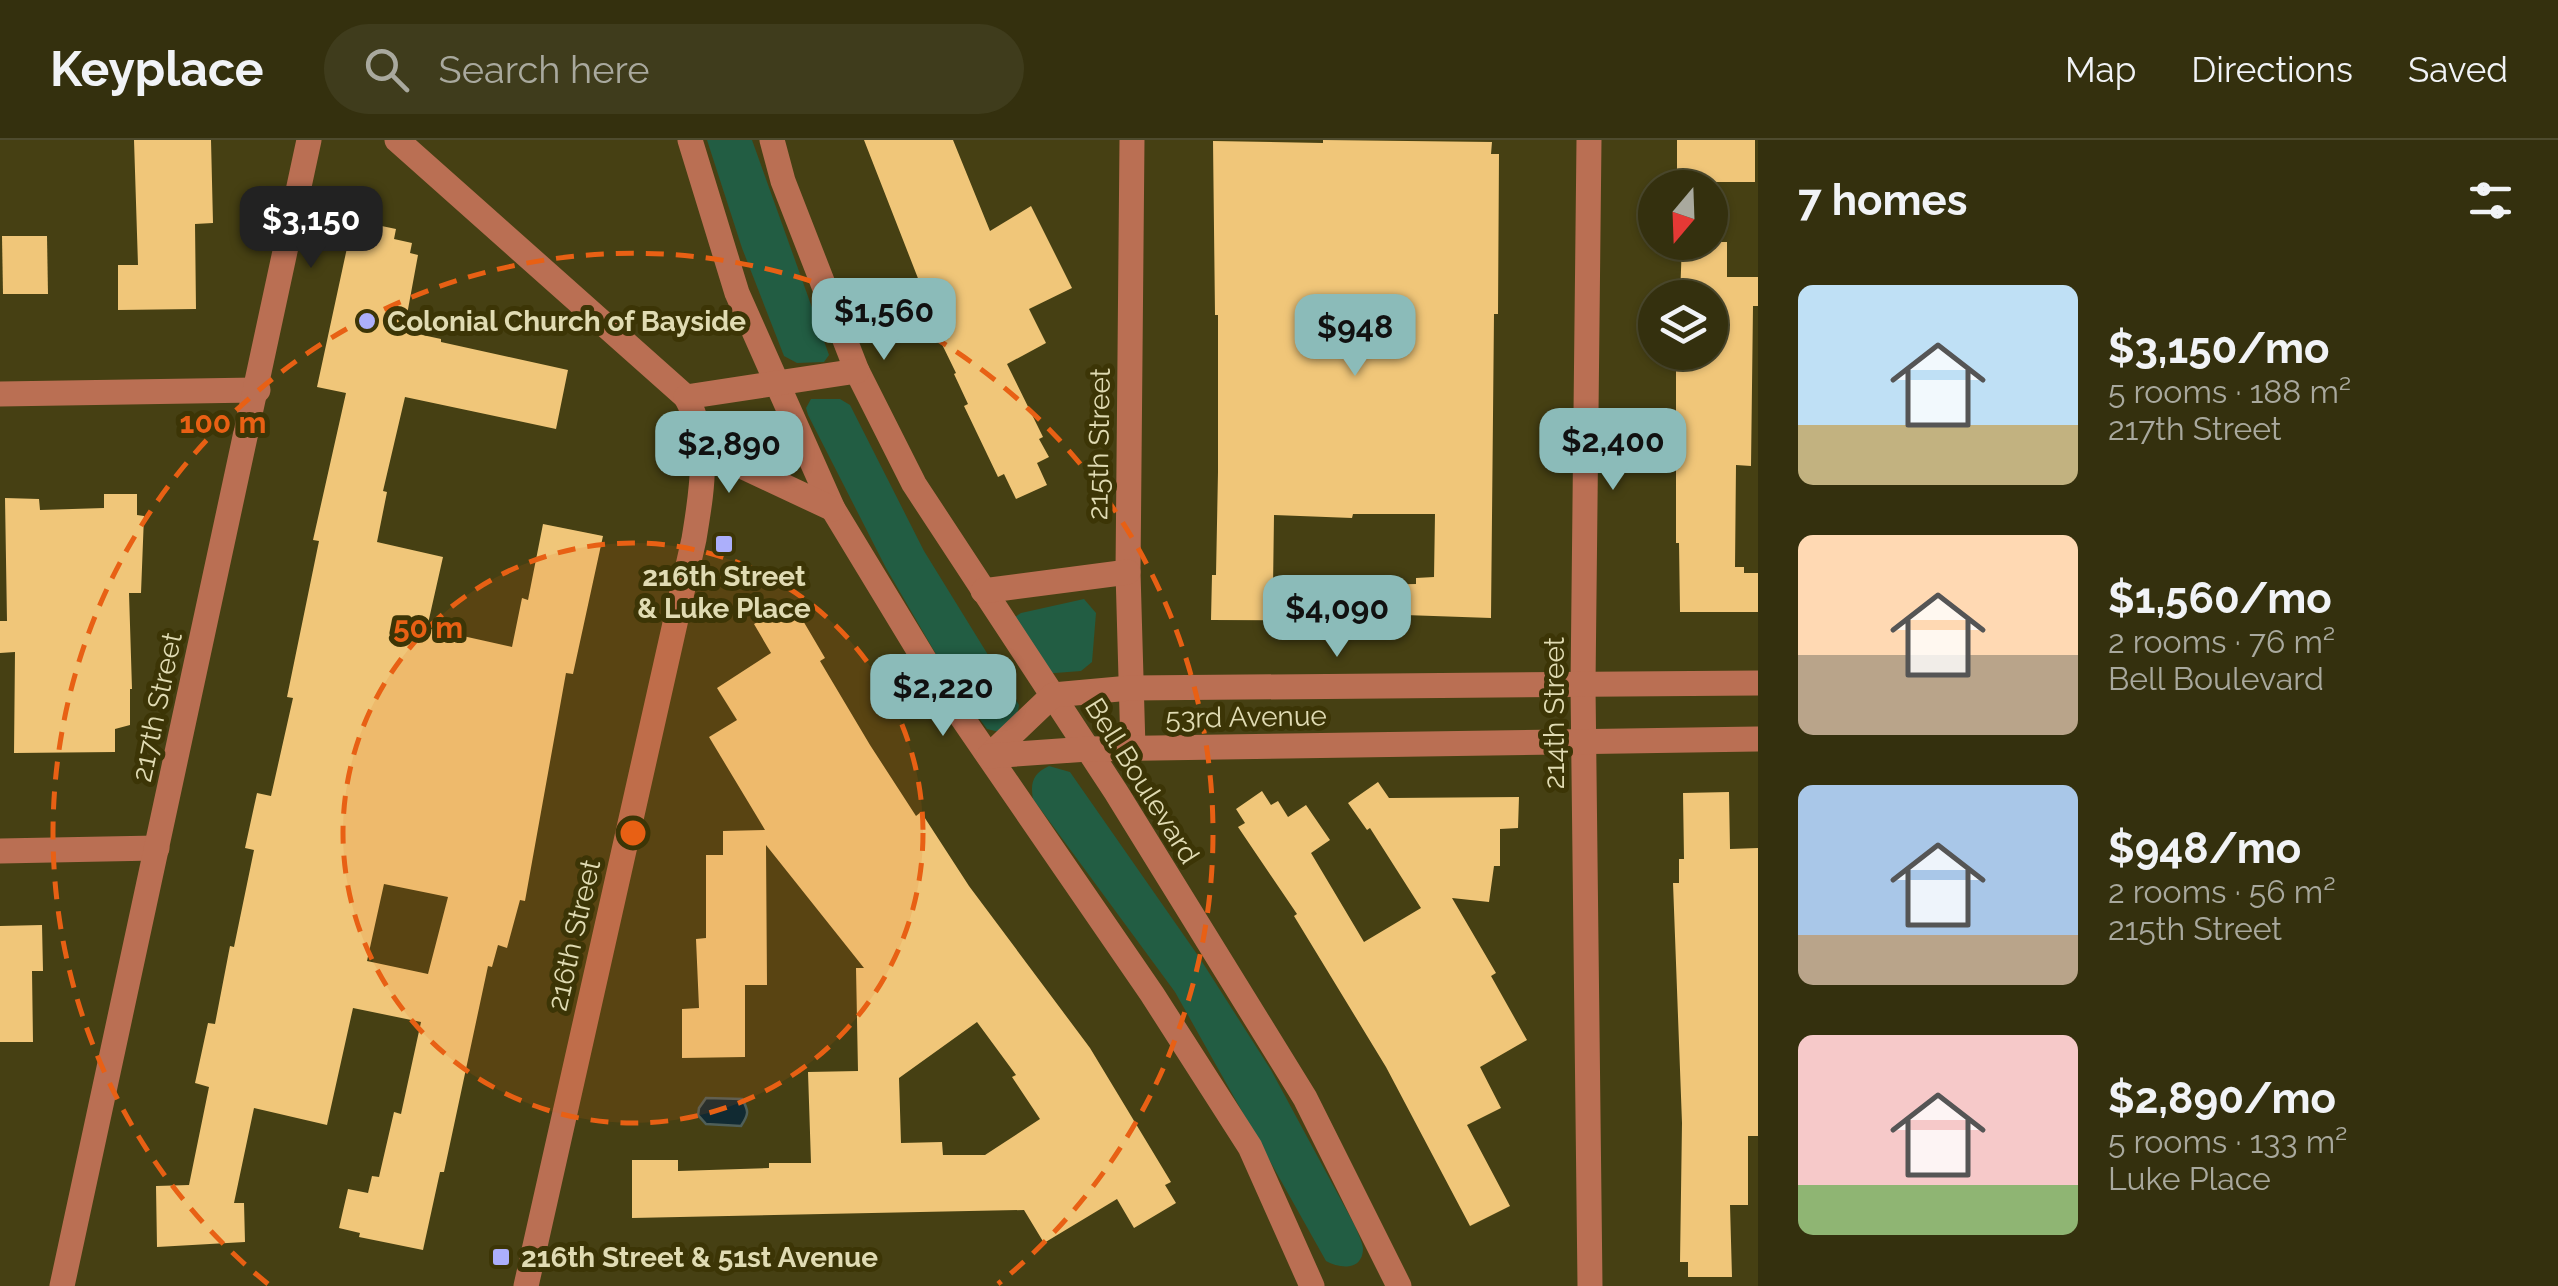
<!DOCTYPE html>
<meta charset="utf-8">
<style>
body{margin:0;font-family:Raleway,sans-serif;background:#3f3c1c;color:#f1f3f6;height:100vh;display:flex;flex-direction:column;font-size:38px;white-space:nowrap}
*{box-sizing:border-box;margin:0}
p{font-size:32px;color:#a9a99e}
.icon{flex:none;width:55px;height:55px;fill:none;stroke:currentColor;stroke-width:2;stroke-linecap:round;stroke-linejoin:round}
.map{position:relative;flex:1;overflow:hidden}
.panel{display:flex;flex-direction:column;background:#34300e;width:800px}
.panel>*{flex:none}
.needle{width:65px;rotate:199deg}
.tools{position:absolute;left:1638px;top:30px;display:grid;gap:20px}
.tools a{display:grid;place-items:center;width:90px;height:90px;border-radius:50%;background:#34300e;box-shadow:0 2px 8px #0004,0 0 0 2px #4e4b2e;font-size:50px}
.price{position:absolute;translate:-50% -85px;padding:0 22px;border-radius:20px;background:#8bbbb9;color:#111;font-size:32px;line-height:65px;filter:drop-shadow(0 2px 5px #0008)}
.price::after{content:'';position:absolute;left:50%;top:60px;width:30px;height:22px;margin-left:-15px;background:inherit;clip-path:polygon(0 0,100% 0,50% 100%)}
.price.current{background:#222;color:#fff}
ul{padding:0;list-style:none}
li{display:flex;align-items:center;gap:30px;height:250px;padding:0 40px}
li span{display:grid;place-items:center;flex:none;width:280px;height:200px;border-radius:15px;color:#555}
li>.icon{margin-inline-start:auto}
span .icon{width:120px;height:120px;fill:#fffc;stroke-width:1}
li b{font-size:42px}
h2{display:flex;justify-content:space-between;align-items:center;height:120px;padding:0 40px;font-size:42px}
header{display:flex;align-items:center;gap:60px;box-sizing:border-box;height:140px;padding:0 50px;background:#34300e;border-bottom:2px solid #4e4b2e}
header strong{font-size:48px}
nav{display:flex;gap:55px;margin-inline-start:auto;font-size:35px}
.search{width:700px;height:90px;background:#3f3c1c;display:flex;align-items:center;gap:25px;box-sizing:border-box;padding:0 35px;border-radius:55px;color:#a9a99e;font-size:38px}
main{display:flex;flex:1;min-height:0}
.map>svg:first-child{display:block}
.green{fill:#225d43}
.water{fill:#112a32;stroke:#4f5f59;stroke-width:2.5}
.building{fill:#f0c679;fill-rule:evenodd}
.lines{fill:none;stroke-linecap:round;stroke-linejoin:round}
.minor{stroke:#ba6f53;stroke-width:25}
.ring{fill:none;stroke:#e86014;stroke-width:5;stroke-dasharray:18 12}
.poi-dot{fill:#acaffb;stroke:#3c3506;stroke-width:4}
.labels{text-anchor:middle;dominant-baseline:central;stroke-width:10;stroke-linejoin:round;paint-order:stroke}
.poi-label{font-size:28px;font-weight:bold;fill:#e0dbb3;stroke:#3c3506;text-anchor:start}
.street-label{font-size:28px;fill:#e0dbb3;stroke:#3c3506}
.centre{fill:#e86014;stroke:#3c3506;stroke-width:5}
.ring-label{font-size:30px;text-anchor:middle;font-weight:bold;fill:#e86014;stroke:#3c3506;stroke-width:10;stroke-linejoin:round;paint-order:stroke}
</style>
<header>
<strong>Keyplace</strong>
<div class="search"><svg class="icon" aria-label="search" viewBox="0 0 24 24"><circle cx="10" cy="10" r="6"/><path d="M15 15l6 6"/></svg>Search here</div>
<nav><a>Map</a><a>Directions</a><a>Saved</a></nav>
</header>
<main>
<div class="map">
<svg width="1758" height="1146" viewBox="0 0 1758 1146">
<rect width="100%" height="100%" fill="#464013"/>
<!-- green -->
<g class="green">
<polygon points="707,0 752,0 829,215 824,222 797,223 784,216 742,108"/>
<polygon points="811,259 840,259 850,265 924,411 1019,565 1016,581 1003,593 987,589 951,540 886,428 808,275 806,268"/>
<polygon points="1084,459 1096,473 1092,522 1081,531 1042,534 1015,477 1021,473"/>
<path d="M1049,626l21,6 129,185 72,113 83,154c3,7 8,17 9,24 0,23 -23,21 -37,13l-151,-269 -142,-193c-3,-16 0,-26 16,-33z"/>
</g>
<!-- water -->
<path class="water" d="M706,958l36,1c7,12 7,15 -1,27l-35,-2 -8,-9 1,-7z"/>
<!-- building -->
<g class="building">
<polygon points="134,0 211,0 213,83 195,84 196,169 118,170 118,125 138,125"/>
<polygon points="864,0 953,0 990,91 1031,66 1072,148 1029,169 1046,203 1007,224 1043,297 1039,299 1049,317 1037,323 1047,345 1016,359 1004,334 998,337 964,266 968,264 954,234 956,233 915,149 921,146"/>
<path d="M1323,0l169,2 -1,12h8l-1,160h-4l-3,304 -115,-4v7l-165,-1 1,-45h4l2,-103v-157h-3l-2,-174 110,2zM1353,374h82l-1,63 -18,1v6l-143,3 1,-72 78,3z"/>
<polygon points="1677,0 1755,0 1755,42 1680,42 1677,39"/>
<path d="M353,80l43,9 -2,10 18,4 -2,10 8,2 -14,76 37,8v3l127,28 -12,59 -151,-32 -22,94 4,1 -10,50 66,15 -16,71 85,19 10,-49 6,2 15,-76 60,12 -30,138 -7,-1 -41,228 -5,-1 -13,48 -9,-3 -6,22 -4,-1 -44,206h-4l-17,78 -64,-13 1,-4 -21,-5 9,-39 20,4 4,-17 7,1 15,-65 7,2 20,-92 -68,-14 -26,117 -73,-17 -20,95h10l1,39 -88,5 -1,-61 33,-1 20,-98 -14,-4 13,-60 7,1 15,-78 4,1 20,-97 -9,-2 12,-55 14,3 22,-98 -6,-1 32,-156 -6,-1 33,-147 -29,-6zM384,744l64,13 -20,77 -61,-13z"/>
<polygon points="2,96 47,96 48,154 3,154"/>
<polygon points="1682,102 1727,102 1727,137 1758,137 1758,166 1753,166 1751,326 1736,325 1735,427 1744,427 1744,433 1758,433 1758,472 1680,472 1679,403 1676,403 1676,212 1710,212 1710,158 1680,158"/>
<polygon points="104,354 137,354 137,375 144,376 141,453 129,453 132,549 130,549 130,585 115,589 115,612 14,613 15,512 0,513 0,481 7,481 5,358 39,359 40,370 104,368"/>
<path d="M792,462l33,56 -5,3 50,84 46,71 5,-4 48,74 121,162 81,134 -6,3 11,18 -42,25 -17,-29 -73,44 -20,-33 -392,8v-58h46v11l91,-3v-5h42l-3,-91 50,-1 -2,-103h8l-98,-123 1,140h-22v72l-63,1v-49l17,-1 -3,-69 10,-1v-83h17v-24l42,-1 -56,-93 28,-17 -20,-32 54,-35 -17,-29zM977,882l39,53 -4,2 28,42 -55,36h-42l-1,-13 -41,1 -2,-65z"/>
<polygon points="1378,642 1389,658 1519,657 1518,688 1500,689 1500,726 1494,726 1489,762 1452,758 1496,833 1491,836 1527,900 1480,927 1501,968 1467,985 1510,1066 1470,1086 1386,927 1294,776 1297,774 1238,687 1245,683 1236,669 1262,651 1271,665 1278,661 1288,677 1306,665 1330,700 1311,713 1364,802 1421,768 1370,688 1367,690 1348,663"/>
<polygon points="1729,652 1730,709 1758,708 1758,996 1748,996 1748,1065 1730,1065 1732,1137 1688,1137 1688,1122 1680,1122 1682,983 1673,743 1679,743 1679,719 1684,719 1683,653"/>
<polygon points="42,785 43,831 32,831 33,902 0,902 0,786"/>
</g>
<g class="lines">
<!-- minor -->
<g class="minor">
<path d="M397,0l289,257c25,47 16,92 8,142l-168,747"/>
<polyline points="690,0 737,153 833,369 941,547 1152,854 1250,1007 1312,1146"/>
<polyline points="772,0 783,41 857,231 914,344 1116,652 1305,958 1399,1146"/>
<polyline points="1132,0 1128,432 1133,608"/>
<polyline points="1589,0 1583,546 1590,1146"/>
<polyline points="0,254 258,250"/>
<polyline points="686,257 857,231"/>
<polyline points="703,308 833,369"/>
<polyline points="983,451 1128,432"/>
<polyline points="989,616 1053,555 1130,548 1758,543"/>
<polyline points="989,616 1088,609 1758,599"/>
<polyline points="0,711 157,708"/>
<polyline points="62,1146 309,0"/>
</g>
</g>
<!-- distance rings -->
<circle cx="633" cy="693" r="290" fill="#e86014" fill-opacity=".12"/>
<g class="ring">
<circle cx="633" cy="693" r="290"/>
<path d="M268 1144A580 580 0 1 1 998 1144"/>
</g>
<!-- markers -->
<g class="poi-dot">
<circle cx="367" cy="181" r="10"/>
<rect x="714" y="394" width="20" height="20" rx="5"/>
<rect x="491" y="1107" width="20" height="20" rx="5"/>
</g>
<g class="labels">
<!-- poi labels -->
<g class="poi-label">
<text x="387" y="181">Colonial Church of Bayside</text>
<text x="724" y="436" text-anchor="middle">216th Street<tspan x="724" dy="32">&amp; Luke Place</tspan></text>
<text x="521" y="1117">216th Street &amp; 51st Avenue</text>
</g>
<!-- street labels -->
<g class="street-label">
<text transform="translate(1099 304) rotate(-89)">215th Street</text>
<text transform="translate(157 567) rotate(-78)">217th Street</text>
<text transform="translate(1554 573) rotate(-90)">214th Street</text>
<text transform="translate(1246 577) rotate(-1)">53rd Avenue</text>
<text transform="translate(1142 641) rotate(58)">Bell Boulevard</text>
<text transform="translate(574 795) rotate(-77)">216th Street</text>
</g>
</g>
<circle cx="633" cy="693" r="15" class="centre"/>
<g class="ring-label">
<text x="223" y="293">100 m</text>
<text x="428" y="498">50 m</text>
</g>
</svg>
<div class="tools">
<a><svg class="needle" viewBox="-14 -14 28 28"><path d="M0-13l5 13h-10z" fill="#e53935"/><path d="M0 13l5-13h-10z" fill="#a9a99e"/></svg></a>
<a><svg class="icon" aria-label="layers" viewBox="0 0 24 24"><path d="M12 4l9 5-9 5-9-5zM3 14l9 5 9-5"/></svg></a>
</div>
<b class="price current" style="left:311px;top:131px">$3,150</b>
<b class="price" style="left:884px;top:223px">$1,560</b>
<b class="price" style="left:1355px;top:239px">$948</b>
<b class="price" style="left:1613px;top:353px">$2,400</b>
<b class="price" style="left:729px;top:356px">$2,890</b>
<b class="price" style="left:1337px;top:520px">$4,090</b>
<b class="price" style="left:943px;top:599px">$2,220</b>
</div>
<section class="panel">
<h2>7 homes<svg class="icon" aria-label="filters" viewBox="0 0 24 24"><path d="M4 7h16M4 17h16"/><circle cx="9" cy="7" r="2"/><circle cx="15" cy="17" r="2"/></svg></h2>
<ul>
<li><span style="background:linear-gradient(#bfe0f5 70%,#c2b280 0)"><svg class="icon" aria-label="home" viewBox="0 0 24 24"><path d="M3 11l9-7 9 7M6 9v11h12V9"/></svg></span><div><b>$3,150/mo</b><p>5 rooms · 188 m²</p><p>217th Street</p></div></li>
<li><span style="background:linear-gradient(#ffd9b3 60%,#b9a48a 0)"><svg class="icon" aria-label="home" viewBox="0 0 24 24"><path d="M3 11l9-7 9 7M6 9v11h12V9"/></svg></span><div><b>$1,560/mo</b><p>2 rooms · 76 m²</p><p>Bell Boulevard</p></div></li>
<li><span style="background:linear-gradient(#a9c7e8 75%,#b9a48a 0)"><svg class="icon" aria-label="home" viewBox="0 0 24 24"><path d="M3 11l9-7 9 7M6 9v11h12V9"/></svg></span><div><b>$948/mo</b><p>2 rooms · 56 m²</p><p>215th Street</p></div></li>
<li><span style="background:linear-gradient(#f6c9c9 75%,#8fb573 0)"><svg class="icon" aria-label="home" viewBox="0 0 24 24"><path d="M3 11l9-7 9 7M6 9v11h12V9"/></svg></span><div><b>$2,890/mo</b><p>5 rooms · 133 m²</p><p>Luke Place</p></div></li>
</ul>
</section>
</main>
